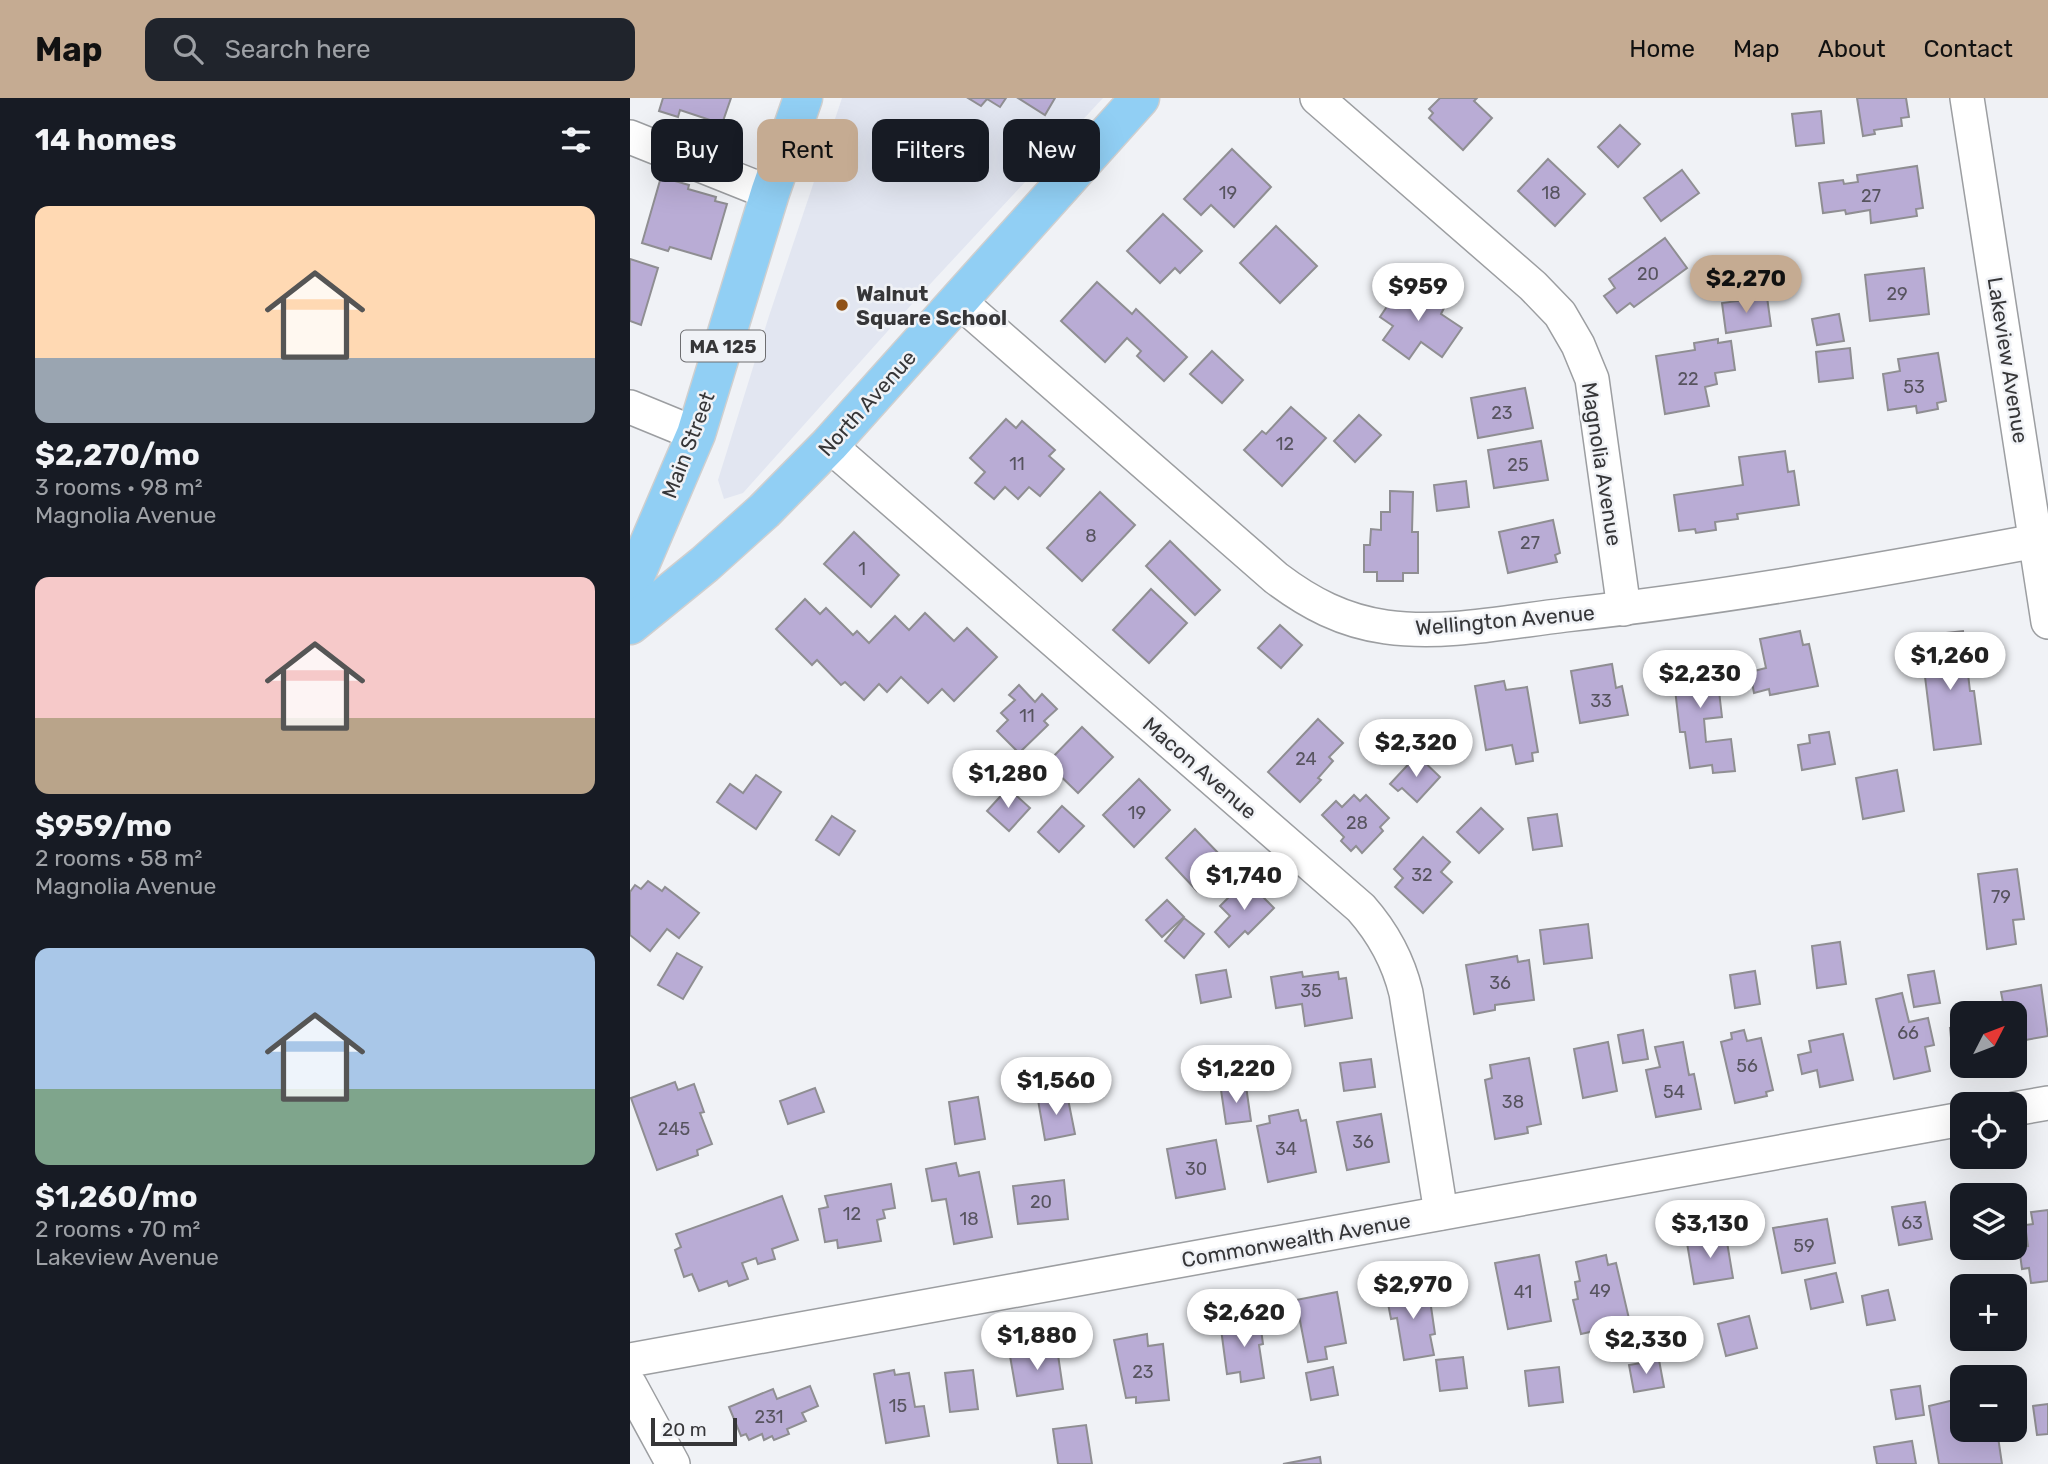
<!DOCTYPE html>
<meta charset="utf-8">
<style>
body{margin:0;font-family:Rubik,sans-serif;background:#20242c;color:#f1f3f6;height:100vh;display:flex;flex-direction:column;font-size:26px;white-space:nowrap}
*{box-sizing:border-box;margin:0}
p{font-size:23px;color:#9ea1a6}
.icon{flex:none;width:38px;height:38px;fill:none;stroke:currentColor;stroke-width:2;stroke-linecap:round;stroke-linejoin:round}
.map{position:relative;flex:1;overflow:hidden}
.drawer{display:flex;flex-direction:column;background:#171b24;width:630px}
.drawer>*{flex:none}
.hud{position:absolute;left:21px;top:21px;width:665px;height:63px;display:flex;gap:14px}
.needle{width:46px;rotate:48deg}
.fabs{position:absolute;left:1320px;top:903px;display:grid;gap:14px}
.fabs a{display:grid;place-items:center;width:77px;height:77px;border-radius:14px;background:#171b24;box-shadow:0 7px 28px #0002;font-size:35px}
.scale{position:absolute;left:21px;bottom:18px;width:86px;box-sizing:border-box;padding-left:7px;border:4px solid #363638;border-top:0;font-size:19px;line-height:24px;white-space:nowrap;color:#363638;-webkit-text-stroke:5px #f0f2f6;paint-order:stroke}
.price{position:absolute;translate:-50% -60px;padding:0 16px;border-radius:24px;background:#fff;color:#222;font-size:23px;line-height:46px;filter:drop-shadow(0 2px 4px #0008)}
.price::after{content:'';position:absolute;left:50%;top:42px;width:21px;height:16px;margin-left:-10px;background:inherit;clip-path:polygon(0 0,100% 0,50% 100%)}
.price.active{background:#c5ab92;color:#111}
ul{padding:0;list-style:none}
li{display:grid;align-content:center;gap:14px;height:371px;padding:0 35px}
li span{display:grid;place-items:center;height:217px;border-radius:14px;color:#555}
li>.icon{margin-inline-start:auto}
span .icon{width:126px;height:126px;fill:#fffc;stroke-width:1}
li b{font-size:30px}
h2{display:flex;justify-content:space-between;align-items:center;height:84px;padding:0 35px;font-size:30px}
.chip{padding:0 24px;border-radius:14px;background:#171b24;box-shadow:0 7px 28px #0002;font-size:24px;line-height:63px}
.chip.active{background:#c5ab92;color:#111}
header{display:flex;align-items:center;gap:42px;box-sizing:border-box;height:98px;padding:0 35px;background:#c5ab92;color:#111}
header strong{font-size:33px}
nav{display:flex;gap:38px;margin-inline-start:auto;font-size:24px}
.search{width:490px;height:63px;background:#20242c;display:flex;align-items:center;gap:18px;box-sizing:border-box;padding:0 24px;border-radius:14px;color:#9ea1a6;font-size:26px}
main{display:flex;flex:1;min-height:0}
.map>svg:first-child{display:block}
.built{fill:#e2e6f1}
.building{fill:#b9acd5;stroke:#8f8e92;stroke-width:2}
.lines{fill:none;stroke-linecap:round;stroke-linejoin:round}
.minor-casing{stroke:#9c9ea1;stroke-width:36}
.major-casing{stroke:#cfcfcf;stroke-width:41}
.minor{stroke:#fff;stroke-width:33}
.major{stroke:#91cff4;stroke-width:38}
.poi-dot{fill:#905217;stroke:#f0f2f6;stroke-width:2.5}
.labels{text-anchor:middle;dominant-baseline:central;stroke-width:5;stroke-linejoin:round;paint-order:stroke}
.number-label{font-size:18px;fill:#57545f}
.shield{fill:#f0f2f6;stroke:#6e6e71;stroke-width:2}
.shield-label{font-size:19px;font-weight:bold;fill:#363638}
.poi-label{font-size:21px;font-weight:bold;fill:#363638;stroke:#f0f2f6;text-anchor:start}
.street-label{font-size:21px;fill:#363638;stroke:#f0f2f6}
</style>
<header>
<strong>Map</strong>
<div class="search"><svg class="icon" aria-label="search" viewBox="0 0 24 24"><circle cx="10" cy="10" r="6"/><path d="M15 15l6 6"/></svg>Search here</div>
<nav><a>Home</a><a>Map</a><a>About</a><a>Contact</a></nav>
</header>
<main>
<section class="drawer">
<h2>14 homes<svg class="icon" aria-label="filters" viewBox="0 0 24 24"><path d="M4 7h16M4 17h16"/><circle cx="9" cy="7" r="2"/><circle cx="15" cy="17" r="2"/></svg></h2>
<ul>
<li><span style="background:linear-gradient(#ffd9b3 70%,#9aa5b1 0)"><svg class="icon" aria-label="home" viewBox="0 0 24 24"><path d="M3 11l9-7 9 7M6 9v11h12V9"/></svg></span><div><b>$2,270/mo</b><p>3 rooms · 98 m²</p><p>Magnolia Avenue</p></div></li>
<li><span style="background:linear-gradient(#f6c9c9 65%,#b9a48a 0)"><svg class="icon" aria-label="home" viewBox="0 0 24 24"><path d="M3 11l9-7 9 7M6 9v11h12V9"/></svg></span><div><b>$959/mo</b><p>2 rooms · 58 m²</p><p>Magnolia Avenue</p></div></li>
<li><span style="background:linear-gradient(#a9c7e8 65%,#7fa58c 0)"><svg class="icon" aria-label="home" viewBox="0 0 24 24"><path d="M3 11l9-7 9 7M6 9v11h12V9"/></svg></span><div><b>$1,260/mo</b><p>2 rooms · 70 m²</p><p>Lakeview Avenue</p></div></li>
</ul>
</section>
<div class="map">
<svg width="1418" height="1366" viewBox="0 0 1418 1366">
<rect width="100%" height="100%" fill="#f0f2f6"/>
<!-- built -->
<polygon class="built" points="212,0 473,0 290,197 113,395 94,401 88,382 139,218"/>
<!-- building -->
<g class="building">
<polygon points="33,0 101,0 92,26 50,12 48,19 29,13"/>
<polygon points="338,0 376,0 370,9 357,1 351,8"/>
<polygon points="388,0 425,0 415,17"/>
<polygon points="810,0 847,0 844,3 862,20 833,52 799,20 803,15 799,11"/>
<polygon points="1227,0 1276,0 1279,19 1271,20 1272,28 1244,32 1245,36 1233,38"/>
<polygon points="1191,13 1194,45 1166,48 1162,16"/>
<polygon points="990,27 1010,46 988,69 968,49"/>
<polygon points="602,51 641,89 604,129 581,107 571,117 554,101"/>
<polygon points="918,61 955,96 925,128 888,93"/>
<polygon points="1287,68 1293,110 1286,111 1287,118 1241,125 1240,112 1216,116 1215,112 1193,115 1189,85 1213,82 1214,86 1228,84 1227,77"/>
<polygon points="1052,72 1069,95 1031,123 1014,100"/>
<polygon points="31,79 59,87 58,91 86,99 85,103 97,106 81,161 40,149 38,153 12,145"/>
<polygon points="533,116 572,153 550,175 545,170 530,185 497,153"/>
<polygon points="646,128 687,168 650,205 610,165"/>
<polygon points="1035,140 1057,170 1004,209 1000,205 987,215 974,198 985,190 979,181"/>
<polygon points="0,161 28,170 11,227 0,223"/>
<polygon points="1294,170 1299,216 1240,223 1235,177"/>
<polygon points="774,183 814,210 811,216 832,230 812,259 791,244 779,261 753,242 763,228 750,219"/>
<polygon points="467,184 502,216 506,211 557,259 534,283 507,258 511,253 497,240 475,264 431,223"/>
<polygon points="1137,199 1141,228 1096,235 1092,205"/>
<polygon points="1209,216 1214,243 1187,247 1182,221"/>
<polygon points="1088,241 1088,245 1101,243 1105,272 1085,275 1087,286 1075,289 1079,308 1035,316 1026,258 1065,252 1064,245"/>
<polygon points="1220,250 1223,280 1189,284 1186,254"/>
<polygon points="582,253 613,282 592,305 560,276"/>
<polygon points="1308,255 1316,303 1307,305 1308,311 1287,315 1286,308 1258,312 1253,276 1270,273 1268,261"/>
<polygon points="895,290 903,330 848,340 841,300"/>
<polygon points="661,309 696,340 652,388 614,352 632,333 636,336"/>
<polygon points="729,317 751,337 725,364 704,343"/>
<polygon points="376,321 386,330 392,323 425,352 419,358 434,371 410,398 399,389 388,401 375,389 364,401 345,385 355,374 340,360"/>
<polygon points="911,343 918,382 864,390 858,352"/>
<polygon points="1155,353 1158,374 1164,373 1169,407 1107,416 1108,421 1085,424 1086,432 1066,435 1065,431 1049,433 1044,397 1113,387 1109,359"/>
<polygon points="836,383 839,409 807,413 804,387"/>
<polygon points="760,393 783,394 782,434 788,434 788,475 773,475 773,483 747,483 747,474 734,474 734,447 740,447 741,431 751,432 751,414 760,414"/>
<polygon points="470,394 505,427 452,483 417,450"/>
<polygon points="923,422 930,455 925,457 927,464 878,475 869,434"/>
<polygon points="224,434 269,477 241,509 194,466"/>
<polygon points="540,443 590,492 565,517 516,468"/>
<polygon points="521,491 557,525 519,565 483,532"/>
<polygon points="175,501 190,516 196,510 223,537 227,533 239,545 265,518 279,532 295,515 324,543 337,530 367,559 324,603 312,591 298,605 271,579 257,594 249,586 234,602 215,584 211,587 187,562 182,567 146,531"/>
<polygon points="650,527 672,547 651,570 628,550"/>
<polygon points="1170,533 1173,547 1179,546 1188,588 1140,597 1139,591 1124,595 1120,574 1136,570 1130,541"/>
<polygon points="1333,533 1340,593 1344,593 1351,646 1304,652 1290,538"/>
<polygon points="1080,553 1082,568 1086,567 1092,619 1074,621 1076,644 1101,641 1105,673 1083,675 1082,667 1060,670 1055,634 1050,634 1041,557"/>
<polygon points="982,566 986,590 992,588 998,617 950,625 941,573"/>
<polygon points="874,583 876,592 897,589 908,654 902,655 903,663 886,666 882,647 856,652 845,588"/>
<polygon points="389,587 405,604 412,596 427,611 414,623 418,627 389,655 367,633 378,622 371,615 385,602 379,597"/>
<polygon points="688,621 713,645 699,659 703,663 688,680 691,682 670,704 638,674"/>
<polygon points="452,629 483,659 448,695 417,665"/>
<polygon points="1199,634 1205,666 1172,672 1168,647 1180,645 1179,637"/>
<polygon points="787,657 810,679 787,704 772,690 768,693 760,686"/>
<polygon points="1267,672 1274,713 1233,721 1226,680"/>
<polygon points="126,677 151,694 126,731 87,704 100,686 113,695"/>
<polygon points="509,681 540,712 504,749 473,717"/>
<polygon points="378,690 400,710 379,733 357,713"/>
<polygon points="724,697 730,703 736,697 759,720 750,729 753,733 732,755 726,748 721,753 711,743 714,739 692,717 706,703 712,709"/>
<polygon points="432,708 454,728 429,754 408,734"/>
<polygon points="851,710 873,731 849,755 827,734"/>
<polygon points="927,716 932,748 903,752 898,720"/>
<polygon points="202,718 225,733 209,757 186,742"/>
<polygon points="565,731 593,760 582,770 586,773 567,793 536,760"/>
<polygon points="793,739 820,764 811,774 822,784 793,815 765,789 773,780 764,771"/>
<polygon points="1387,771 1394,821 1383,822 1386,846 1357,851 1348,776"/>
<polygon points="622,782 637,797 634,800 644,810 618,836 615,833 599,849 585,834 600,818 590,808 615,783 618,786"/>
<polygon points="18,783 32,793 35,789 69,815 49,840 37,831 20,853 0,837 0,794 5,787 11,791"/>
<polygon points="537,802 554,819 532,839 516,822"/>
<polygon points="554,820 574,836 554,860 535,843"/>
<polygon points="958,826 962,860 914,866 910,832"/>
<polygon points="1210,844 1216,886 1187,890 1182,848"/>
<polygon points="47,855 72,869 53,901 28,887"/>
<polygon points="887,858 888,864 899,862 904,902 865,907 865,912 844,916 836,867"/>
<polygon points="596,872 601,899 571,905 566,877"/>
<polygon points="1125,873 1130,906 1105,910 1100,877"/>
<polygon points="1304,873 1310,905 1284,909 1278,877"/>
<polygon points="672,874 673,879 708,874 709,881 716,880 722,920 675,928 672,906 646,910 641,879"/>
<polygon points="1411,887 1418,938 1384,944 1384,915 1375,915 1371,894"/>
<polygon points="1272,895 1279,924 1298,920 1304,947 1295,949 1300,973 1264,981 1246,901"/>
<polygon points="1332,929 1332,959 1323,960 1320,930"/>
<polygon points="1013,932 1018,961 993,965 988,937"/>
<polygon points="1114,932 1117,943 1131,940 1143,992 1136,994 1137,998 1105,1005 1091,944 1102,941 1101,935"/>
<polygon points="1213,936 1223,982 1190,989 1187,972 1172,976 1168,957 1181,954 1179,943"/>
<polygon points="978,944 987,993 953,1000 944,951"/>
<polygon points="1053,944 1059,977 1064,976 1071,1011 1026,1019 1016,972 1030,969 1025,949"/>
<polygon points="899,960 911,1026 897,1029 898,1035 865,1041 855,982 862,980 860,967"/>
<polygon points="741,961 745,989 714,993 710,965"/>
<polygon points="45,984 48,992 64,986 74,1014 70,1015 82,1046 67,1052 68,1057 27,1072 1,1000"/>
<polygon points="616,988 621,1023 596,1026 591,992"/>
<polygon points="185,990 194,1014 158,1026 150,1003"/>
<polygon points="437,996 445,1036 415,1042 408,1002"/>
<polygon points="348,999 355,1041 325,1046 319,1004"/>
<polygon points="668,1012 671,1023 676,1022 686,1074 638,1084 627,1028 640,1025 639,1018"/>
<polygon points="751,1016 759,1064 717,1072 707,1024"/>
<polygon points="586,1042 595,1091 546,1100 537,1051"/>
<polygon points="326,1065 329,1078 349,1074 362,1139 324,1146 316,1101 302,1103 296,1071"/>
<polygon points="434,1082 438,1121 388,1126 383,1088"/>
<polygon points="261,1086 265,1110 253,1112 255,1120 247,1122 251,1143 208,1150 207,1142 195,1144 189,1111 198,1109 195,1098"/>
<polygon points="152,1098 168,1142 142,1151 145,1161 128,1166 126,1160 112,1165 118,1181 99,1188 97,1183 69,1193 62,1176 54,1179 45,1152 51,1149 46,1136"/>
<polygon points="1295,1104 1302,1141 1269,1147 1262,1109"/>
<polygon points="1418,1112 1418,1183 1401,1185 1399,1170 1392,1171 1389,1149 1398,1148 1395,1127 1403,1126 1401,1114"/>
<polygon points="1197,1121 1205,1165 1152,1175 1143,1130"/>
<polygon points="1096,1138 1103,1180 1064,1186 1057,1145"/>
<polygon points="909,1157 921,1223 878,1231 865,1165"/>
<polygon points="976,1157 978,1167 986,1165 1000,1225 951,1236 943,1202 948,1201 945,1184 950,1183 946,1164"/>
<polygon points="1206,1175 1213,1204 1181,1211 1175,1182"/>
<polygon points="798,1188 805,1236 800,1237 804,1257 774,1262 767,1220 761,1221 756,1195"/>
<polygon points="1258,1192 1265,1222 1237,1227 1232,1198"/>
<polygon points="707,1194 716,1245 695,1249 697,1261 678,1264 666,1202"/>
<polygon points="629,1217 633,1246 629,1247 634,1280 611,1284 610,1274 597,1276 591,1231 609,1228 608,1221"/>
<polygon points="1119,1218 1127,1250 1096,1258 1088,1226"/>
<polygon points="517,1236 518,1248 533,1246 539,1302 506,1305 506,1299 496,1300 484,1242"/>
<polygon points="427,1250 433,1291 387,1298 380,1258"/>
<polygon points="833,1259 837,1290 810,1293 806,1262"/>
<polygon points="1029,1262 1034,1289 1004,1294 999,1267"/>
<polygon points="703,1269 708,1297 681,1302 676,1275"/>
<polygon points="929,1269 933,1304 899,1308 895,1273"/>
<polygon points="264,1272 265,1277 279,1275 285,1309 294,1308 299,1338 256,1345 244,1276"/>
<polygon points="343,1272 348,1311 320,1314 315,1275"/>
<polygon points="180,1288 188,1308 172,1315 176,1323 157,1331 159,1336 144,1342 142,1338 134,1342 132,1336 119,1342 116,1336 111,1338 99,1309 143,1291 147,1301"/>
<polygon points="1290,1288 1294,1317 1266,1321 1261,1292"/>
<polygon points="1332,1300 1332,1332 1367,1332 1372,1366 1309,1366 1299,1308"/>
<polygon points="1418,1306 1418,1336 1407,1337 1403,1308"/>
<polygon points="456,1327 462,1366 428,1366 423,1331"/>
<polygon points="1282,1343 1286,1366 1247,1366 1244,1349"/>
<polygon points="690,1359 691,1366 653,1366"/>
</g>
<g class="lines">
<!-- minor casing -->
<g class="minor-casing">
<g id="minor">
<polyline points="687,0 903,188 930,216 948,247 962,281 994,511"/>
<polyline points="1337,0 1418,524"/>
<polyline points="0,39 140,95"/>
<path d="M329,203l317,277c33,25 67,43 110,49 59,8 120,-5 179,-12 158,-17 315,-45 471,-74"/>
<polyline points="0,309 66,336"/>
<path d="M199,347l532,463c23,26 37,52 45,85l35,220"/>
<polyline points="1384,1011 1418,1005"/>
<polyline points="0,1262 1332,1021"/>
<polyline points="0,1287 43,1366"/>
</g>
</g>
<!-- major casing -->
<g class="major-casing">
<g id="major">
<polyline points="0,490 66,336 140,95 173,0"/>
<polyline points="0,527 75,466 134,413 199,347 510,0"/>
</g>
</g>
<!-- minor -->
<use href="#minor" class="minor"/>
<!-- major -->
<use href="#major" class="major"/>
</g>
<!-- markers -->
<circle class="poi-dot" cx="212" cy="207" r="7"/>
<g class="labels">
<!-- number labels -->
<g class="number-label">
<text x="598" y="95">19</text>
<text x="921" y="95">18</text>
<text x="1241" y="98">27</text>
<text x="1018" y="176">20</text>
<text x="1267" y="196">29</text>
<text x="1058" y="281">22</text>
<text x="1284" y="289">53</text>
<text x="872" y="315">23</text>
<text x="655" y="346">12</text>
<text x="387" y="366">11</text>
<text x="888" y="367">25</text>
<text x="461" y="438">8</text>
<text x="900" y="445">27</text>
<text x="232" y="471">1</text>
<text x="971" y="603">33</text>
<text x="397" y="618">11</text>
<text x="676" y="661">24</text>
<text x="507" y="715">19</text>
<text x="727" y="725">28</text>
<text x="792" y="777">32</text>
<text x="1371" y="799">79</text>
<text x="870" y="885">36</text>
<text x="681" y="893">35</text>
<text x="1278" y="935">66</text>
<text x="1117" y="968">56</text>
<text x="1044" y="994">54</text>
<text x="883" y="1004">38</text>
<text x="44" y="1031">245</text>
<text x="733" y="1044">36</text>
<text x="656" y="1051">34</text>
<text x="566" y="1071">30</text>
<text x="411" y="1104">20</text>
<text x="222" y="1116">12</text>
<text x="339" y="1121">18</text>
<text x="1282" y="1125">63</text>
<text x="1174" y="1148">59</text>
<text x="970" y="1193">49</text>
<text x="893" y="1194">41</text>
<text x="513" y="1274">23</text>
<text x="268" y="1308">15</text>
<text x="139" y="1319">231</text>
</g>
<!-- shield labels -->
<rect class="shield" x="51" y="232.5" width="84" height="31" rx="5"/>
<g class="shield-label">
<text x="93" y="248">MA 125</text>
</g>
<!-- poi labels -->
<g class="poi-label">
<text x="226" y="195">Walnut<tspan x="226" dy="24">Square School</tspan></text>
</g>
<!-- street labels -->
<g class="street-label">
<text transform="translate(1378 262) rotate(81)">Lakeview Avenue</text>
<text transform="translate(237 305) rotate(-48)">North Avenue</text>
<text transform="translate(58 347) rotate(-69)">Main Street</text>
<text transform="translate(972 366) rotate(81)">Magnolia Avenue</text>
<text transform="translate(875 522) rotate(-5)">Wellington Avenue</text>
<text transform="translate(570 670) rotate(41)">Macon Avenue</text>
<text transform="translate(666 1142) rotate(-10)">Commonwealth Avenue</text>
</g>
</g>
</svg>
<div class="fabs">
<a><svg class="needle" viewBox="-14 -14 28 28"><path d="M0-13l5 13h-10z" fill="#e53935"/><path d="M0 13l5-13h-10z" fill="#9ea1a6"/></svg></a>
<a><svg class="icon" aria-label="locate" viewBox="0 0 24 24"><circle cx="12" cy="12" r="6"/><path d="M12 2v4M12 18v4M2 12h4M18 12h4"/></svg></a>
<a><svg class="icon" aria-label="layers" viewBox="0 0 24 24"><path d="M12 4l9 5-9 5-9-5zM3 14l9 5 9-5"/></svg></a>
<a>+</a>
<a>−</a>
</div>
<div class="scale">20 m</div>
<b class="price active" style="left:1116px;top:217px">$2,270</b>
<b class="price" style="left:788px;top:225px">$959</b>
<b class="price" style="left:1320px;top:594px">$1,260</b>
<b class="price" style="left:1070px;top:612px">$2,230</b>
<b class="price" style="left:786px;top:681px">$2,320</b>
<b class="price" style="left:378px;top:712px">$1,280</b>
<b class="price" style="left:614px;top:814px">$1,740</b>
<b class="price" style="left:606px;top:1007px">$1,220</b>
<b class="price" style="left:426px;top:1019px">$1,560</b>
<b class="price" style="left:1080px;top:1162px">$3,130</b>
<b class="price" style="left:783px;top:1223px">$2,970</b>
<b class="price" style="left:614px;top:1251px">$2,620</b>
<b class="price" style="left:407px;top:1274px">$1,880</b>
<b class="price" style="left:1016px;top:1278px">$2,330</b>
<div class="hud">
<a class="chip">Buy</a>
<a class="chip active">Rent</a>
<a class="chip">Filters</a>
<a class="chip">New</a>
</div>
</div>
</main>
